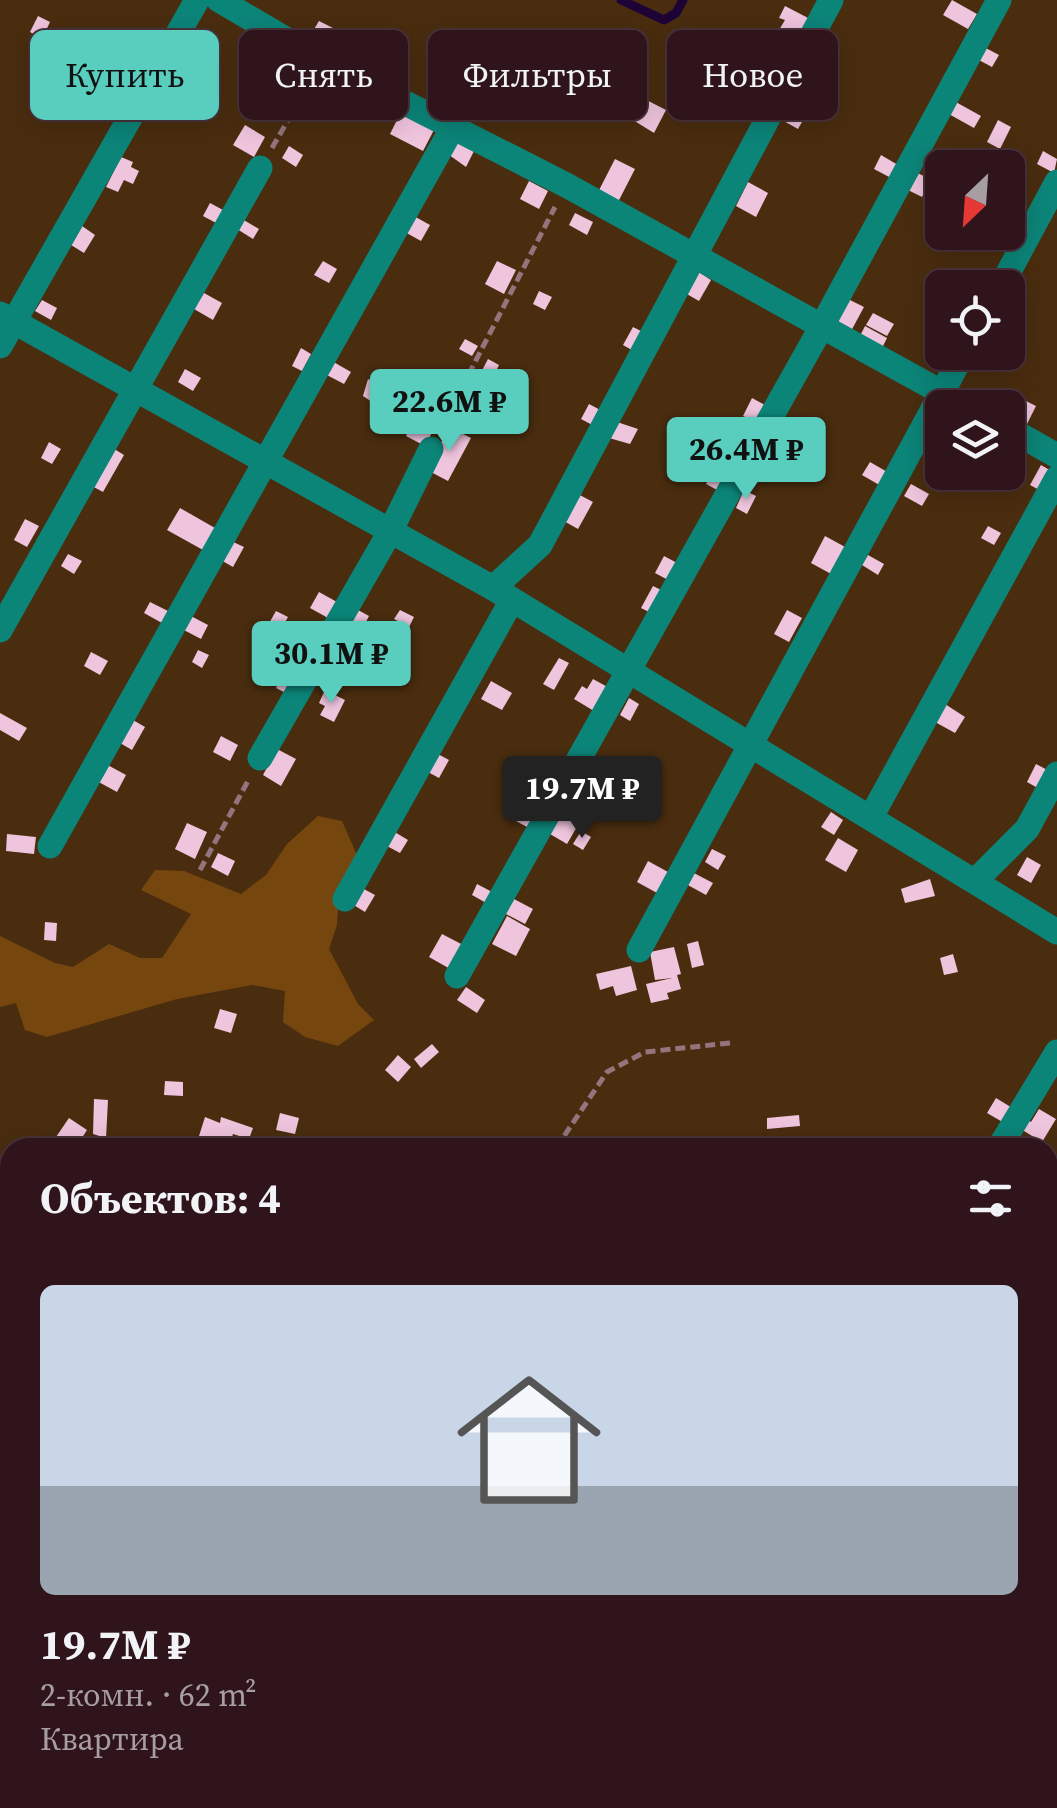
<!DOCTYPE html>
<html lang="ru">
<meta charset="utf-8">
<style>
body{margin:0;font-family:"Source Serif 4",serif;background:#371d25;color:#f1f3f6;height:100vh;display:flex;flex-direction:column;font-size:38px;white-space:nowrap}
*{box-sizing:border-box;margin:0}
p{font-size:32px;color:#a79ea3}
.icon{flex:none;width:55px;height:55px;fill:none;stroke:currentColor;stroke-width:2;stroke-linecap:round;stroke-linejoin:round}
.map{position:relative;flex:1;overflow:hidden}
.details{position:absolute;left:0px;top:1138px;width:1058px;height:672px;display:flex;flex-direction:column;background:#2f141c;border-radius:30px 30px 0 0;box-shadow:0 5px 25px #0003,0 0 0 2px #4a333b}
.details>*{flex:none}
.hud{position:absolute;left:30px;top:30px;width:998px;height:90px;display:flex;gap:20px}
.needle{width:65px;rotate:205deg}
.fabs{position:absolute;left:925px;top:150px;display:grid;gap:20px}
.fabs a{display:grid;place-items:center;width:100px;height:100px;border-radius:15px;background:#2f141c;box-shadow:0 5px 25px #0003,0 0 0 2px #4a333b;font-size:50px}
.price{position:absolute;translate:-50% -85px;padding:0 22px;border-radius:10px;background:#59cebe;color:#111;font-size:32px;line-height:65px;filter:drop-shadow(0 2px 5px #0008)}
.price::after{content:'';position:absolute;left:50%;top:60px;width:30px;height:22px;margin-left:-15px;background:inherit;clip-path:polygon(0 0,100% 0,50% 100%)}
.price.active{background:#222;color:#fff}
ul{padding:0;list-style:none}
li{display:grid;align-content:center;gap:20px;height:530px;padding:0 40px}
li+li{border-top:2px solid #4a333b}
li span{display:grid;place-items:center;height:310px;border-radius:15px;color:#555}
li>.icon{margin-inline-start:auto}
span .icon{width:180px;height:180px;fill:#fffc;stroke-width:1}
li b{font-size:42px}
h2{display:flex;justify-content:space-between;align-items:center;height:120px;padding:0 40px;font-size:42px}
.tag{padding:0 35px;border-radius:15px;background:#2f141c;box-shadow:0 5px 25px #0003,0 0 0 2px #4a333b;font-size:35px;line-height:90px}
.tag.active{background:#59cebe;color:#111}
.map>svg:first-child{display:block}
.green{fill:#4a2d0f;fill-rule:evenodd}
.forest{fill:#76460f}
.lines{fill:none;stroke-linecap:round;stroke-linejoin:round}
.stream{stroke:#1e0336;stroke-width:9}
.building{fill:#efc4dd}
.path{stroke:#94757d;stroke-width:5;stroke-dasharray:10 5;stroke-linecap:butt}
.minor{stroke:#0c8579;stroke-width:25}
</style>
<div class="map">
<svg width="1057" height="1808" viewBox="0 0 1057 1808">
<rect width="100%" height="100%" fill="#3f1b25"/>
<!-- green -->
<path class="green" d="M0,0h1057v1808h-940l1,-8h930v-652h-1038v298l-10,3zM942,168h66v64h-66zM942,288h66v64h-66zM942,408h66v64h-66z"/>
<!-- forest -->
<g class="forest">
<polygon points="318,816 342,821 359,860 339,897 337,925 329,949 358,1004 374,1020 338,1046 305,1037 283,1022 285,991 252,985 177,999 47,1037 25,1030 16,1003 0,1007 0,936 55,963 73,967 109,944 140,958 162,958 191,914 141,890 155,870 184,871 241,894 266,875 287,844"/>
<polygon points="10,1446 10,1800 118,1800 117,1808 0,1808 0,1449"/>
</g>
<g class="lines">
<!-- stream -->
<polyline class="stream" points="621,0 664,20 676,13 683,0"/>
</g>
<!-- building -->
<g class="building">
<polygon points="952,0 977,14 968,29 943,15"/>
<polygon points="785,6 812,20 801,41 779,30 785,20 779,18"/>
<polygon points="38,16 50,22 42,39 30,32"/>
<polygon points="319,21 335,29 329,40 313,31"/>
<polygon points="147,29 164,39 158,50 141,40"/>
<polygon points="982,46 999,55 992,67 975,58"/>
<polygon points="291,53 313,65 305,79 283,66"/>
<polygon points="539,63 553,69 544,86 531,79"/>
<polygon points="128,64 144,74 138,85 121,76"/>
<polygon points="749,82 771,94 765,107 742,95"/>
<polygon points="437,88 452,96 446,107 431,99"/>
<polygon points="631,92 666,110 654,133 620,112"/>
<polygon points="365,93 380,101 373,114 358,106"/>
<polygon points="954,101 981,116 974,128 947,113"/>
<polygon points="790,106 806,115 798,129 782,120"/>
<polygon points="402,110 435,128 423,151 390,134"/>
<polygon points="998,120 1011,127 1000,149 987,142"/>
<polygon points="245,125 265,137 254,157 233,145"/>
<polygon points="453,138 475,149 466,167 445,152"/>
<polygon points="289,146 303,155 296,167 282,158"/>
<polygon points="1043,151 1057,159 1054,173 1037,164"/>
<polygon points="881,155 898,165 891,178 874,169"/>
<polygon points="121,157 133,162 131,167 139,171 133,184 124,180 118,192 106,187"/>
<polygon points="615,159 635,169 617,204 597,194"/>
<polygon points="916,172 931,180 922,197 906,189"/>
<polygon points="933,178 941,182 931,202 923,198"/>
<polygon points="529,181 548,191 539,209 520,199"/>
<polygon points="748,182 768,193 756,217 736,206"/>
<polygon points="210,203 223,210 216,223 203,216"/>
<polygon points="575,213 593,222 587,235 569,225"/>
<polygon points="412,215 430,225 421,241 403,231"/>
<polygon points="242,219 259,229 253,239 237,229"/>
<polygon points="82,226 95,235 84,253 71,245"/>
<polygon points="323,261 337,269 329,283 314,275"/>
<polygon points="497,261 516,270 504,294 485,284"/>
<polygon points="697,271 711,280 699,301 685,293"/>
<polygon points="931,278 949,288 942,288 941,299 924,290"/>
<polygon points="539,291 552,297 545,310 533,304"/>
<polygon points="204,293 222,303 213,320 194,309"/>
<polygon points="846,298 864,307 850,333 832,323"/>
<polygon points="42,300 57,308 51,320 35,311"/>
<polygon points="873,313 894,324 887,336 866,325"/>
<polygon points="865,326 887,338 880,352 858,340"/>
<polygon points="633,327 647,334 637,353 623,345"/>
<polygon points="465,339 478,346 472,356 459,349"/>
<polygon points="301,348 311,354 302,371 292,366"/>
<polygon points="488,359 499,365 489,386 477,380"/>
<polygon points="330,360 351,372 344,384 323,373"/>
<polygon points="185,369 201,378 193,391 178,382"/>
<polygon points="368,379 381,386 372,402 363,396"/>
<polygon points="752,398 765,405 756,422 743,416"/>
<polygon points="1020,398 1036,406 1026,426 1010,418"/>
<polygon points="589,404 604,412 596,427 581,419"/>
<polygon points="420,409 439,419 425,446 406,436"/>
<polygon points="617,422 638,429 630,444 609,438"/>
<polygon points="449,427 471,438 448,481 427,470"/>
<polygon points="937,428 942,431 942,452 929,445"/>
<polygon points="49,442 61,449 52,464 41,458"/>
<polygon points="111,447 124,455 103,492 90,485"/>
<polygon points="870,462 889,473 881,486 862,475"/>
<polygon points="1041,465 1053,472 1043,492 1030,485"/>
<polygon points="713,472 728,480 721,492 706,484"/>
<polygon points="911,484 929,494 922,506 904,496"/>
<polygon points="744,490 756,496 747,514 736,508"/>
<polygon points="576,493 593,502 578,529 562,520"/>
<polygon points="180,508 215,528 203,550 167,530"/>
<polygon points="25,519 39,526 27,547 14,540"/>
<polygon points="988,526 1001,533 994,545 981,538"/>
<polygon points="825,536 847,548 833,575 811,563"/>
<polygon points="229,540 244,547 233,567 219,559"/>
<polygon points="68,554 82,561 74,574 61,566"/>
<polygon points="868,555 884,564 878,575 862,565"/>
<polygon points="664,556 679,564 670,581 655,573"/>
<polygon points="653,586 663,591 651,613 641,608"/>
<polygon points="319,592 337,602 328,618 310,608"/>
<polygon points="150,602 168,611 162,623 144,613"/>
<polygon points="358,610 369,616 360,633 349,627"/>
<polygon points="400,610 414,617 409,627 394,619"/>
<polygon points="787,610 802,618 789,642 774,634"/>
<polygon points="276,611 288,617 276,638 264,632"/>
<polygon points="189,615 208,625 201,639 182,629"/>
<polygon points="198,650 209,655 202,668 192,662"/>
<polygon points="91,652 108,661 100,675 84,666"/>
<polygon points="559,658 569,663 554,690 543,684"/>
<polygon points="287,668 299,674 288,694 276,688"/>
<polygon points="593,679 613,690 599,714 574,699 582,686 587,689"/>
<polygon points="491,681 512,693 502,710 481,699"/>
<polygon points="325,690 345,700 334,722 320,715 325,706 319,703"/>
<polygon points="629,698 639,704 630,721 620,715"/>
<polygon points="945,704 965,717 955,733 935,722"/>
<polygon points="0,713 27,728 19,741 0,730"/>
<polygon points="133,720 145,727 132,750 120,743"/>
<polygon points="221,736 238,745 230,761 213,752"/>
<polygon points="277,749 296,759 281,786 263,775"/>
<polygon points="436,753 449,760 439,778 426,771"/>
<polygon points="621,759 631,765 623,779 613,773"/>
<polygon points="104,763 126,775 117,792 95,780"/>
<polygon points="1036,764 1053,773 1043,791 1027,782"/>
<polygon points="526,802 539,809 529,828 516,821"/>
<polygon points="831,812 843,820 834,835 821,827"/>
<polygon points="561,815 578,825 567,844 550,834"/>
<polygon points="187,823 207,832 195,859 175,849"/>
<polygon points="393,831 408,840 400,853 385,845"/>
<polygon points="581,831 591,837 583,850 573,844"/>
<polygon points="7,834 36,837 34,854 6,851"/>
<polygon points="838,838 858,850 846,872 825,860"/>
<polygon points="712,849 726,856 718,870 705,862"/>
<polygon points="218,853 235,861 228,876 211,867"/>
<polygon points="1027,857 1041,865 1031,883 1017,875"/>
<polygon points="648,861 668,872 657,893 637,882"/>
<polygon points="692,872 713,883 706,895 686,884"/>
<polygon points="930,879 935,896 905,903 901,889"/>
<polygon points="477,884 494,893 488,904 472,895"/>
<polygon points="362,888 375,895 365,912 352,904"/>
<polygon points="512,898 533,909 525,924 504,913"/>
<polygon points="507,916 530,929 516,956 492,944"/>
<polygon points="45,922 57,923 56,941 44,940"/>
<polygon points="442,934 465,946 452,970 429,957"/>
<polygon points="698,941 704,965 692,968 687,944"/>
<polygon points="674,947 681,974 677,975 681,989 667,993 669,999 651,1003 646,984 672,978 655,980 650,952"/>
<polygon points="953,954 958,972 944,975 940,958"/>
<polygon points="631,966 637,990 616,996 613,986 600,990 596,974"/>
<polygon points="466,987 485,1000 477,1013 457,1000"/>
<polygon points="220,1009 237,1014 231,1033 214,1028"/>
<polygon points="432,1044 439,1052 421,1068 414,1059"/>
<polygon points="398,1055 411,1067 398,1082 385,1070"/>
<polygon points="165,1081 183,1082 183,1096 164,1095"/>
<polygon points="996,1098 1014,1109 1006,1124 987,1113"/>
<polygon points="94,1099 108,1100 106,1138 93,1134"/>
<polygon points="1039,1109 1056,1119 1042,1142 1019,1128 1025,1118 1031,1122"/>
<polygon points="280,1113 299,1118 295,1134 276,1130"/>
<polygon points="799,1115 800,1126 767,1129 767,1118"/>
<polygon points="205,1117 220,1123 221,1117 253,1128 249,1139 233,1134 228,1148 212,1148 214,1140 199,1136"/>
<polygon points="69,1118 87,1130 78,1144 73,1140 69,1146 56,1137"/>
<polygon points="1048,1386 1057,1391 1057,1412 1048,1408"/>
<polygon points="417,1800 439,1800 435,1808 413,1808"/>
<polygon points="927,1800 963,1800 958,1808 922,1808"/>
</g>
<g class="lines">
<!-- path -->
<g class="path">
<polyline points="272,148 309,84"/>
<polyline points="441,428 555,207"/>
<polyline points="200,870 249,779"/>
<polyline points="556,1148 607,1072 645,1052 730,1043"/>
<polyline points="76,1808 82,1800"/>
<polyline points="380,1808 383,1800"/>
<polyline points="699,1808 703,1800"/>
</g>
<!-- minor -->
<g class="minor">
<polyline points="219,0 323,61 566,185 970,408"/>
<polyline points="1000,288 1057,182"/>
<polyline points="0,314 493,588 1057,932"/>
<polyline points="0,346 197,0"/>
<polyline points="1008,428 1057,456"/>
<polyline points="493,588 540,545 831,0"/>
<polyline points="0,630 260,168"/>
<polyline points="260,758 391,530 431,449"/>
<polyline points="871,817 1057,478"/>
<polyline points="50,846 453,127"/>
<polyline points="975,881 1027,829 1057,774"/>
<polyline points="345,899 512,600"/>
<polyline points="639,950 964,352"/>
<polyline points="457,976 822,326 999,0"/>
<polyline points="999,1148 1057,1052"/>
<polyline points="0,1195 10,1196"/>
<polyline points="1048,1507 1057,1502"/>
<polyline points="541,1808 545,1800"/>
<polyline points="866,1808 870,1800"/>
</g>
</g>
</svg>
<div class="fabs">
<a><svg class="needle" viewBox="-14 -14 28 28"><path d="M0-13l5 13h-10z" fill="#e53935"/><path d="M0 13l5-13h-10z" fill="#a79ea3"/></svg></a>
<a><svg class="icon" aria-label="locate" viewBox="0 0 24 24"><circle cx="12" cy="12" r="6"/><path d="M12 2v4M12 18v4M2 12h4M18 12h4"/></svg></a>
<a><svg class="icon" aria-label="layers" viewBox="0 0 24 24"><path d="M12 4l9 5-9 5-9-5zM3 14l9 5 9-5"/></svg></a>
</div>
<b class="price" style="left:449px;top:454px">22.6M ₽</b>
<b class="price" style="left:746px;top:502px">26.4M ₽</b>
<b class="price" style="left:331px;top:706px">30.1M ₽</b>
<b class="price active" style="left:582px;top:841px">19.7M ₽</b>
<div class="hud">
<a class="tag active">Купить</a>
<a class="tag">Снять</a>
<a class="tag">Фильтры</a>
<a class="tag">Новое</a>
</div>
<section class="details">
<h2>Объектов: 4<svg class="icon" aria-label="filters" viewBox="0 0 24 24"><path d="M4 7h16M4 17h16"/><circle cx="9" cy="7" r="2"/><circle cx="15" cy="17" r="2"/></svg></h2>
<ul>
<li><span style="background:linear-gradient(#c9d6e8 65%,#9aa5b1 0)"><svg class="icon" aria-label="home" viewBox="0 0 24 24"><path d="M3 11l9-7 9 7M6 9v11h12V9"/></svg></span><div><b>19.7M ₽</b><p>2-комн. · 62 m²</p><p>Квартира</p></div></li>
</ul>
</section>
</div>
